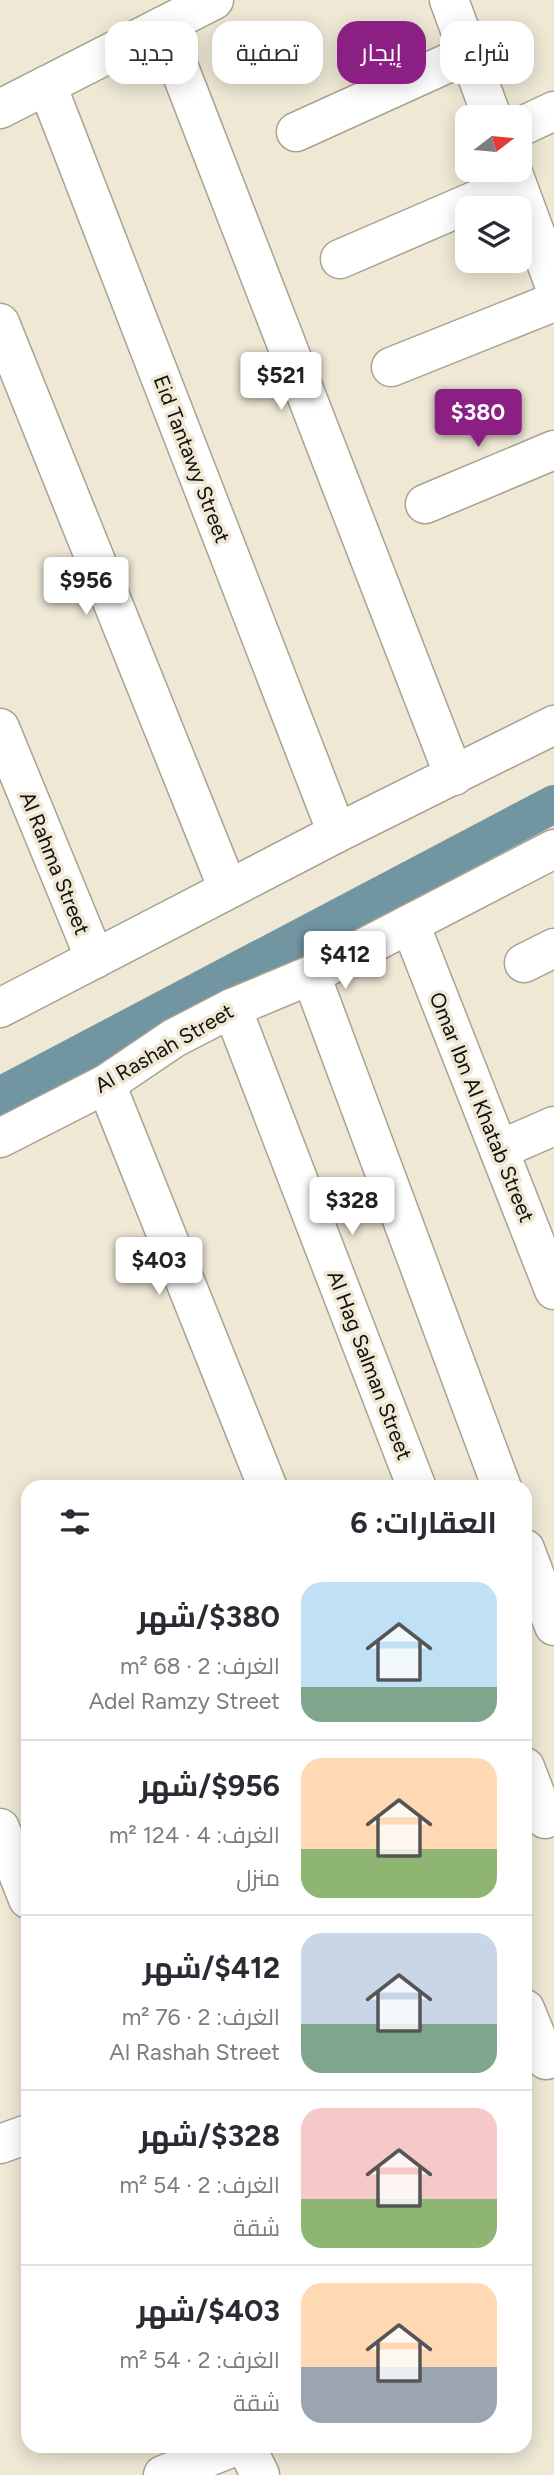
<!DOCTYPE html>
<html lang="ar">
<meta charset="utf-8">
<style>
body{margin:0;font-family:Figtree,Cairo,sans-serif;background:#f7f7f7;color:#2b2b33;direction:rtl;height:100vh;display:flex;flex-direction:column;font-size:26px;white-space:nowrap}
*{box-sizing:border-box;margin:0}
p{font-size:23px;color:#7c7c81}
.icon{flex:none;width:38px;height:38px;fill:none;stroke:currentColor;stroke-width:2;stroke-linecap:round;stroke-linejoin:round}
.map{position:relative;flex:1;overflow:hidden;direction:ltr}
.details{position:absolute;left:21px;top:1480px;width:511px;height:973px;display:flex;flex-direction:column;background:#fff;border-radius:21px;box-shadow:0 4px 18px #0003;direction:rtl}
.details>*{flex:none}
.top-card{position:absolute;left:21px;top:21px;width:513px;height:63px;direction:rtl;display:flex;gap:14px}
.needle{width:46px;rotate:74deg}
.controls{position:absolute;left:455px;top:105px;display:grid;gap:14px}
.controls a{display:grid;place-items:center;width:77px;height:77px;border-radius:14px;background:#fff;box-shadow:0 4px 18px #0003;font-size:35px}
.price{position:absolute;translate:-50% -60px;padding:0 16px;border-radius:7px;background:#fff;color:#222;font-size:23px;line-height:46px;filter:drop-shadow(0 2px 4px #0008)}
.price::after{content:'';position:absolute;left:50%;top:42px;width:21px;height:16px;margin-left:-10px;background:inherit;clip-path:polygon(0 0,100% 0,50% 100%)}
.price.on{background:#8c1f83;color:#fff}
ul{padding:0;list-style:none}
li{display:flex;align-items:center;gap:21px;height:175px;padding:0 35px}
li+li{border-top:2px solid #e1e1e2}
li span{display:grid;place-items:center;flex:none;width:196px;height:140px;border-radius:21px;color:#555}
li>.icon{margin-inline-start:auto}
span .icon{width:84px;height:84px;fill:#fffc;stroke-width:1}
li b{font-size:30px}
h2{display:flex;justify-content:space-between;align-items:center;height:84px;padding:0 35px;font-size:30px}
.tag{padding:0 24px;border-radius:21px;background:#fff;box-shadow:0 4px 18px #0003;font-size:24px;line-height:63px}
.tag.on{background:#8c1f83;color:#fff}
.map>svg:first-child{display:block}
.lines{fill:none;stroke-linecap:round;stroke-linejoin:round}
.canal{stroke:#7195a1;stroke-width:38}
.minor-casing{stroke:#a8a391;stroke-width:41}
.minor{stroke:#fff;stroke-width:38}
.labels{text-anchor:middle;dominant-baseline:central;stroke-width:7;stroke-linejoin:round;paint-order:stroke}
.street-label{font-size:21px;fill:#121009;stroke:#eee8d5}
</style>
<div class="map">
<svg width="554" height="2475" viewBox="0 0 554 2475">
<rect width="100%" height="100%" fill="#eee8d5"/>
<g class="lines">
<!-- canal -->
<polyline class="canal" points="0,1096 554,804"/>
<!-- minor casing -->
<g class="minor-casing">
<g id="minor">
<polyline points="449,0 492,117"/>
<polyline points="163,26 454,776"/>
<polyline points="47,85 337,833"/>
<polyline points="0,109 214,0"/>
<polyline points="520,127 554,111"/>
<polyline points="296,132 468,54"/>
<polyline points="512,170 554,284"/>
<polyline points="340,259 516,183"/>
<polyline points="0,323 228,889"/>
<polyline points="391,367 554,302"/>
<polyline points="425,504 554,450"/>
<polyline points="0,728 95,959"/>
<polyline points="410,924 554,1290"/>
<polyline points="524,963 554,948"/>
<polyline points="311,975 502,1488"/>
<polyline points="0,1008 337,833 554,725"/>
<polyline points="232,1008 417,1488"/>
<polyline points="106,1084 268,1488"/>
<polyline points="0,1138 106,1084 174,1038 232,1008 311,975 554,849"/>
<polyline points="499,1150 554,1126"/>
<polyline points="525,1549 554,1626"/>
<polyline points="525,1767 545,1819"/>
<polyline points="0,1828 28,1899"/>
<polyline points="525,2009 546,2060"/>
<polyline points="0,2144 28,2134"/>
<polyline points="246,2446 260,2475"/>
<polyline points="163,2475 236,2446"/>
</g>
</g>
<!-- minor -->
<use href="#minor" class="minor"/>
</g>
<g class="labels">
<!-- street labels -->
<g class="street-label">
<text transform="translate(192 459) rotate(69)">Eid Tantawy Street</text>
<text transform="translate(55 863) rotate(68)">Al Rahma Street</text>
<text transform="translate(164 1048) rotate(-30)">Al Rashah Street</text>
<text transform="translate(482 1107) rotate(68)">Omar Ibn Al Khatab Street</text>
<text transform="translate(370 1365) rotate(69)">Al Hag Salman Street</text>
</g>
</g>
</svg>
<div class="controls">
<a><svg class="needle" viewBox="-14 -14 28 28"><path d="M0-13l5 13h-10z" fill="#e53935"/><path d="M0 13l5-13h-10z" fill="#7c7c81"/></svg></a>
<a><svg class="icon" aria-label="layers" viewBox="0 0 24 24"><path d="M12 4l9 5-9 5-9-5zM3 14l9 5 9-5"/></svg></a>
</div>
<b class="price" style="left:281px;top:412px">$521</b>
<b class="price on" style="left:478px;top:449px">$380</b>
<b class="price" style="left:86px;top:617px">$956</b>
<b class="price" style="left:345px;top:991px">$412</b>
<b class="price" style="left:352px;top:1237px">$328</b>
<b class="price" style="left:159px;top:1297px">$403</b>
<div class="top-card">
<a class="tag">شراء</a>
<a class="tag on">إيجار</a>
<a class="tag">تصفية</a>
<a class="tag">جديد</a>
</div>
<section class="details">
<h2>العقارات: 6<svg class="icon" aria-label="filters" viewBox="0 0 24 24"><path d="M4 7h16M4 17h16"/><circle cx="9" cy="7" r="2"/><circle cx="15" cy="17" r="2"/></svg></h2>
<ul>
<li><span style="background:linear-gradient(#bfe0f5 75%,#7fa58c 0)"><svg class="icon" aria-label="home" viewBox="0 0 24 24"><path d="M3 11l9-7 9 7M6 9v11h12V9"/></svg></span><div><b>$380/شهر</b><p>الغرف: 2 · 68 m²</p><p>Adel Ramzy Street</p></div></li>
<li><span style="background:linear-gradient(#ffd9b3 65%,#8fb573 0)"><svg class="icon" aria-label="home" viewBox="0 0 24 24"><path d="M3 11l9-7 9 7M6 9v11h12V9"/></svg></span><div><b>$956/شهر</b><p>الغرف: 4 · 124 m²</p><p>منزل</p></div></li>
<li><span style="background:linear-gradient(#c9d6e8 65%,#7fa58c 0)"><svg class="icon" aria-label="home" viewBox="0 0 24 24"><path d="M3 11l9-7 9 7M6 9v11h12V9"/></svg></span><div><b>$412/شهر</b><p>الغرف: 2 · 76 m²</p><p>Al Rashah Street</p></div></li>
<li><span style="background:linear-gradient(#f6c9c9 65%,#8fb573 0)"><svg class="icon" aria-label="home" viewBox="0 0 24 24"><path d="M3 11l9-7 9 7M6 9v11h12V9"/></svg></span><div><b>$328/شهر</b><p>الغرف: 2 · 54 m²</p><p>شقة</p></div></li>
<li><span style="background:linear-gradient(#ffd9b3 60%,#9aa5b1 0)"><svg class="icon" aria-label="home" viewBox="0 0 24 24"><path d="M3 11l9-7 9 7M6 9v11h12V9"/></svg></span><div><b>$403/شهر</b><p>الغرف: 2 · 54 m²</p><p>شقة</p></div></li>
</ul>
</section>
</div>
